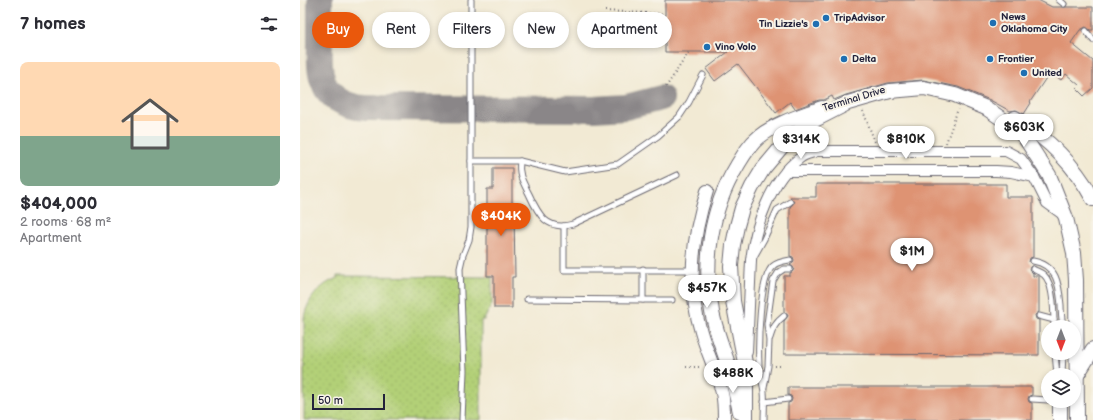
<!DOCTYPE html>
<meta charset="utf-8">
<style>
body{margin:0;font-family:"Balsamiq Sans",sans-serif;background:#f2f2f3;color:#2b2b33;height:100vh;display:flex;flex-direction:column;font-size:15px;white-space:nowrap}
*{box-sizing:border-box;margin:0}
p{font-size:13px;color:#7c7c81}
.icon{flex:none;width:22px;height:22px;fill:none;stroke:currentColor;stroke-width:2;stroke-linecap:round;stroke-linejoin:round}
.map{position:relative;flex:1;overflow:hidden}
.sheet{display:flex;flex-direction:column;background:#fff;width:300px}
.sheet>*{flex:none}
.banner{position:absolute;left:12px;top:12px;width:380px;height:36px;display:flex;gap:8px}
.needle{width:26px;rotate:180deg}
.buttons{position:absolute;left:741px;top:320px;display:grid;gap:8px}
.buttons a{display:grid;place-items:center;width:40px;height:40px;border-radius:50%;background:#fff;box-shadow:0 2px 6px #0003;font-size:20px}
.scale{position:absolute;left:12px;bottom:10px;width:73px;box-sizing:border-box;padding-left:4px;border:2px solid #22223b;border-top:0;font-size:11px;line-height:14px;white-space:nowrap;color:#22223b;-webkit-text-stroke:3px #f7f3e8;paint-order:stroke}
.price{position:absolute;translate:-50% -34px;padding:0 9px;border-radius:14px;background:#fff;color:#222;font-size:13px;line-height:26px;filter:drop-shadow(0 1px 2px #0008)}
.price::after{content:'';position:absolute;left:50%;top:24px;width:12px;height:9px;margin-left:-6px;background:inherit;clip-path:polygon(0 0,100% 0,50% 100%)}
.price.active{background:#ea580c;color:#fff}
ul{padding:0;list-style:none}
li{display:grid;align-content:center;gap:8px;height:212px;padding:0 20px}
li span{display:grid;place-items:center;height:124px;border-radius:8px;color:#555}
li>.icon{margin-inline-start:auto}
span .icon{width:72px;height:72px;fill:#fffc;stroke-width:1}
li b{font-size:17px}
h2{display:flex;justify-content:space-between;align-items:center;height:48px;padding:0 20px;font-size:17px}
.chip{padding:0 14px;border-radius:18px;background:#fff;box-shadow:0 2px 6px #0003;font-size:14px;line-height:36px}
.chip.active{background:#ea580c;color:#fff}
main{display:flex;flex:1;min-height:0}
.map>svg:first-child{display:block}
.grass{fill:url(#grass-dots);stroke:#6a7959}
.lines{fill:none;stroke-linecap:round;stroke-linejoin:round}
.taxiway{stroke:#8a8688;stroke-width:26}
.building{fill:#de9373}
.service-casing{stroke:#6b6871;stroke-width:7}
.minor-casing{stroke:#6b6871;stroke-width:12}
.tertiary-casing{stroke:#6b6871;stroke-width:14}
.secondary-casing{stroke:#6b6871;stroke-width:16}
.path{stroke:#6b6871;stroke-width:2;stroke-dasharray:1 3;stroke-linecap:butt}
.service{stroke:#fff;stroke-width:5}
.minor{stroke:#fff;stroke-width:10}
.tertiary{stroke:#fff;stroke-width:12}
.secondary{stroke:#fff;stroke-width:14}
.poi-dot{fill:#1f6fb2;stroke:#f7f3e8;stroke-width:1.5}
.labels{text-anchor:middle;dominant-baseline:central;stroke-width:4;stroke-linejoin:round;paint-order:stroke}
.poi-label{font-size:10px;font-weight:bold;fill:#22223b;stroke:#f7f3e8;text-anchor:start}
.street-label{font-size:10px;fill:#22223b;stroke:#f7f3e8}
</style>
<main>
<section class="sheet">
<h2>7 homes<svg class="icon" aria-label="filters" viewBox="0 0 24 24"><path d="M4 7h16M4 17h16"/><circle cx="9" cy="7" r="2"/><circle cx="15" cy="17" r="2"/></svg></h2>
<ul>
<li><span style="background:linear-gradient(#ffd9b3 60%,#7fa58c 0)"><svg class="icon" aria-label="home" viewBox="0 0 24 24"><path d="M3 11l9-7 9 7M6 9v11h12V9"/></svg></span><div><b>$404,000</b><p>2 rooms · 68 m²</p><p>Apartment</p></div></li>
</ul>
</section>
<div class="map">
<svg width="793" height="420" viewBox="0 0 793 420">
<defs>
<pattern id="grass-dots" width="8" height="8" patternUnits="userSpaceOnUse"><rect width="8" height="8" fill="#b2d077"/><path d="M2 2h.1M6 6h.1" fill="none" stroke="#99b268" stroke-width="1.8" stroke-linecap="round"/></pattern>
</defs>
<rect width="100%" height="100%" fill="#f7f3e8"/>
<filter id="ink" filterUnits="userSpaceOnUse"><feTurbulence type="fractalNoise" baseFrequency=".025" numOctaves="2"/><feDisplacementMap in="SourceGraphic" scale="8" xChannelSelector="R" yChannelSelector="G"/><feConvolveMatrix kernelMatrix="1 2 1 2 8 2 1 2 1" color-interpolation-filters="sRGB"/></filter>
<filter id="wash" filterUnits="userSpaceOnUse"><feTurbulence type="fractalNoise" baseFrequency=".012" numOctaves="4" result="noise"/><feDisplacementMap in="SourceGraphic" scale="16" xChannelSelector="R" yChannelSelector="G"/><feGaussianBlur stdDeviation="0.9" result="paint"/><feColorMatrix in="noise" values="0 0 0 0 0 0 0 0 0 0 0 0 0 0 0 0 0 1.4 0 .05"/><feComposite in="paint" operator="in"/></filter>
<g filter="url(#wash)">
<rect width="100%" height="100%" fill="#f2ead4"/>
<!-- grass -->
<path class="grass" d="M37,276l155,1v27l-8,16h-3v100h-177v-103c4,-19 16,-32 33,-39z"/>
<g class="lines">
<!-- taxiway -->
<path class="taxiway" d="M20,0c0,14 0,29 0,43 0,10 -1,21 1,31 4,23 24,33 45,34l228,1 32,-2 35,-9"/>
</g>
<g id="blocks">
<!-- building -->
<g class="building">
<polygon points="365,0 738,0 752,7 793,7 793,30 790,30 786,27 780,30 771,43 793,61 793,88 784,96 776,88 779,85 766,74 761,80 750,72 730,102 731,103 724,114 716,110 710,111 690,100 658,87 623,80 588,83 546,95 534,100 532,96 524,100 519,100 495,109 490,102 476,113 438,64 415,81 406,69 428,52 365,52"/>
<polygon points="193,168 212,168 212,211 214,211 215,277 212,277 212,308 194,308 194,276 187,276 187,189 193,189"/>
<polygon points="516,184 706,184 706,197 733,197 733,257 730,258 729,262 733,265 730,267 729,269 733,273 733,276 739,276 739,312 735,315 736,319 739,320 739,355 484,354 484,321 488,316 487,313 484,312 484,276 490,276 490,273 492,272 494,269 493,267 490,265 493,263 494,260 493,257 490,256 490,207 493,204 494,202 490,197 516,197"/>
<polygon points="488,387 732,387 732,395 729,396 728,399 729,402 732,403 732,420 488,420 488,403 491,402 492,399 491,396 488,395"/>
</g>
</g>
</g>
<g filter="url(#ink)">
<use href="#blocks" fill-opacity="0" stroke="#6b6871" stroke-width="1"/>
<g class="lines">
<!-- service casing -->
<g class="service-casing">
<g id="service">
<polyline points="759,0 764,4"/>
<polyline points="786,31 793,40"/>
<polyline points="171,161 220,161 265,172 318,164 358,136 379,117 389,102 403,75"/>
<path d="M220,161c-2,14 3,21 9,33 9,20 18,38 44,30l104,-49"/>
<polyline points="264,226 264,270 392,270"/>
<polyline points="455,255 464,239 477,210 490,202"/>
<path d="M733,261c24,4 26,23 28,44 0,7 1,15 2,22"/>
<path d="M733,269c3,2 8,3 11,6 10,9 10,39 10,52"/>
<polyline points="227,299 343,300 343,269"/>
<polyline points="343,300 372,300"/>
<polyline points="739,316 754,320"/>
<path d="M470,338c3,-10 5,-15 14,-22"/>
<polyline points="755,353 757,375"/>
<polyline points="762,375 763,353"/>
<polyline points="464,388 468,366 469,341 467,324 473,281 478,273 484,269 490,269"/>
<polyline points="732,399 748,400"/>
<polyline points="464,402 488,399"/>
<polyline points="162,420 164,371 160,268 163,255 169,240 171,227 171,0"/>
<path d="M464,420c0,-9 1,-19 0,-28 -1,-9 -5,-18 -5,-27 -1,-19 0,-88 14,-99 4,-4 11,-5 17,-6"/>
</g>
</g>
<!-- minor casing -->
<g class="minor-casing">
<g id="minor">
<polyline points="486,171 696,171 711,172 734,177"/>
<path d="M447,352l4,-92c4,-34 20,-81 49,-102 4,-4 12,-5 17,-7h189l15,8 13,18 13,26 18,13"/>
</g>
</g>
<!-- tertiary casing -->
<g class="tertiary-casing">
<path id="tertiary" d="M407,191c-15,46 -20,95 -6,141 6,21 16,40 21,61 2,8 2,18 2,27"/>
</g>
<!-- secondary casing -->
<g class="secondary-casing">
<g id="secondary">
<path d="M715,118c32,20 60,47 78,81"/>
<polyline points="777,375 793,349"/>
<path d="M440,412c-3,-14 -6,-28 -10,-42 -6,-19 -14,-38 -18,-58 -9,-49 -2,-102 25,-146 6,-10 12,-21 22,-29 17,-14 42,-21 63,-29"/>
<polyline points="446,420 446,368 433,301 431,266 433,245 437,226 442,208 452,187 463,169 489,138 511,122 548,103 590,91 624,88 655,95 686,108 721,132 749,175 766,218 774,253 776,280 777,420"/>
<polyline points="760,420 760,401"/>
</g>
</g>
<!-- path -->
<g class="path">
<polyline points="305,11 365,14"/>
<polyline points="366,87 389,52"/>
<polyline points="563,111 575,142"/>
<polyline points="646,143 658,109"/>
<polyline points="475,366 482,366"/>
<polyline points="386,367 402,367"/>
</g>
<!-- service -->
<use href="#service" class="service"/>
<!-- minor -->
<use href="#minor" class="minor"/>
<!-- tertiary -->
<use href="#tertiary" class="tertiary"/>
<!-- secondary -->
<use href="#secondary" class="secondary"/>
</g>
</g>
<!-- markers -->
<g class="poi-dot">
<circle cx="526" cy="18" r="4"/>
<circle cx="693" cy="23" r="4"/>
<circle cx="516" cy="24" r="4"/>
<circle cx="407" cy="47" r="4"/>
<circle cx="544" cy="59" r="4"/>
<circle cx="690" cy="59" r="4"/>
<circle cx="724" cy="73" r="4"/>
</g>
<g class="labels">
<!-- poi labels -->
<g class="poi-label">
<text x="701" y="17">News<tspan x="701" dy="12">Oklahoma City</tspan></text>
<text x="534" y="18">TripAdvisor</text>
<text x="508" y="24" text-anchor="end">Tin Lizzie's</text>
<text x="415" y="47">Vino Volo</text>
<text x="552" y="59">Delta</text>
<text x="698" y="59">Frontier</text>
<text x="732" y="73">United</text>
</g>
<!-- street labels -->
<g class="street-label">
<text transform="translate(554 99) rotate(-17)">Terminal Drive</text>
</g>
</g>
</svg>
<div class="buttons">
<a><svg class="needle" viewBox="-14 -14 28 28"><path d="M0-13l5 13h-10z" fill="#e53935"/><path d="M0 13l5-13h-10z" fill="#7c7c81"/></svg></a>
<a><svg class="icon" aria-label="layers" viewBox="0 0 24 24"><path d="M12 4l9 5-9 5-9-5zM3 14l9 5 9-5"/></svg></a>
</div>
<div class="scale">50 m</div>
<b class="price" style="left:724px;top:148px">$603K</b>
<b class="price" style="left:501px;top:160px">$314K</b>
<b class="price" style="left:606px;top:160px">$810K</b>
<b class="price active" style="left:201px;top:237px">$404K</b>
<b class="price" style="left:612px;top:272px">$1M</b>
<b class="price" style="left:407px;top:309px">$457K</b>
<b class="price" style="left:433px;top:394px">$488K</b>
<div class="banner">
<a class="chip active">Buy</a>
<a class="chip">Rent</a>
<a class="chip">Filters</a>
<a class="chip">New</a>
<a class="chip">Apartment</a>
</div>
</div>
</main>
